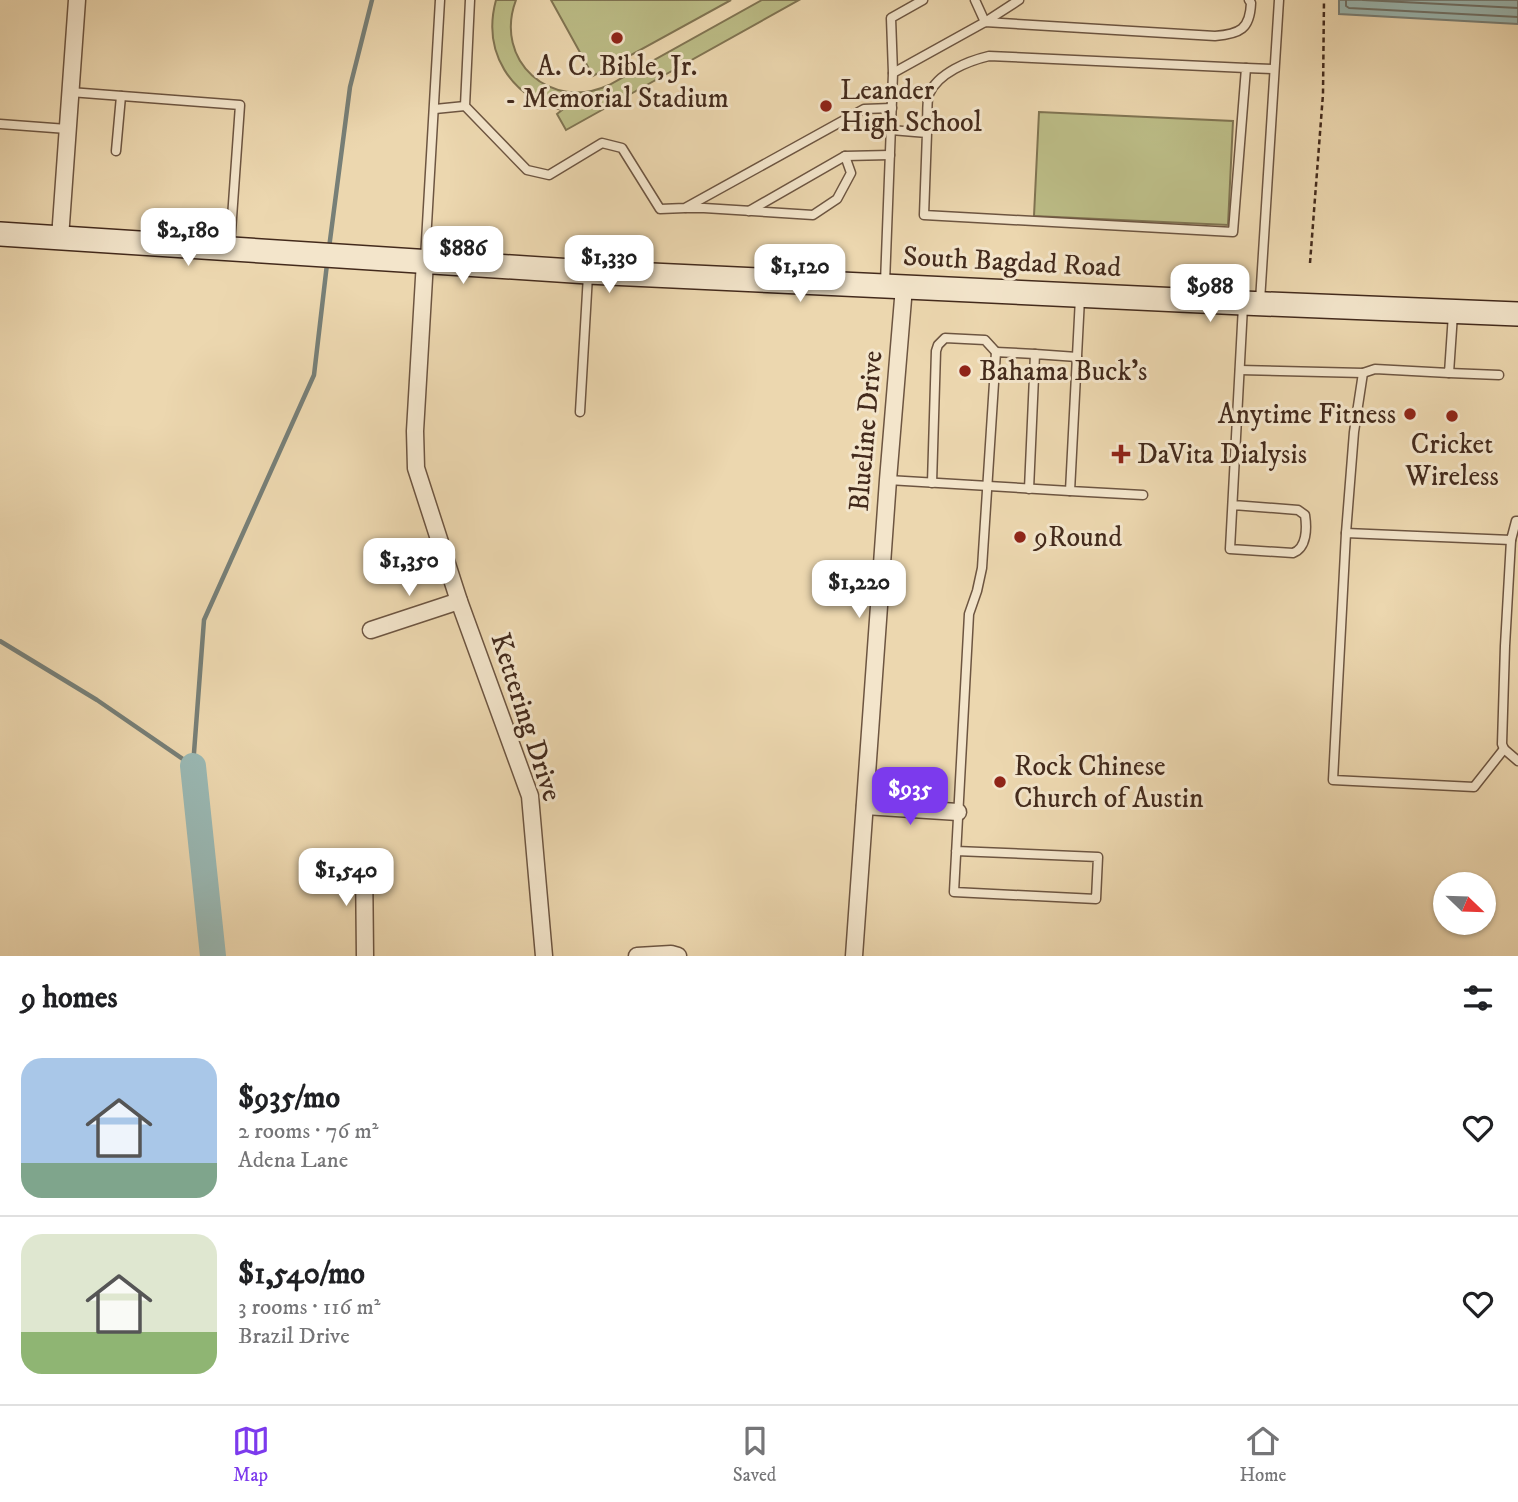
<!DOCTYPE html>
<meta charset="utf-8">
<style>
body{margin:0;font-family:"IM FELL DW Pica",serif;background:#f6f6f6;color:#202124;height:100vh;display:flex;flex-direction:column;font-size:26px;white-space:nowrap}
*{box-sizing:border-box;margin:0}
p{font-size:23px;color:#757577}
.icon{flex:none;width:38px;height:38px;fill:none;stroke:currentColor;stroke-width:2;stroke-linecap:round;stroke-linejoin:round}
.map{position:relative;height:956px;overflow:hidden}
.sheet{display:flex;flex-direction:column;background:#fff;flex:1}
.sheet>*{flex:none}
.needle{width:46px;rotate:113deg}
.tools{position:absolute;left:1433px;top:872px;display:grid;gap:14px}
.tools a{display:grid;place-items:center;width:63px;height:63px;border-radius:50%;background:#fff;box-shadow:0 2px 5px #0004;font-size:35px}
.price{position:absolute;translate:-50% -60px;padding:0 16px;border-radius:14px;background:#fff;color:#222;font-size:23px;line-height:46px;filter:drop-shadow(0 2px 4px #0008)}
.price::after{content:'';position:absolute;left:50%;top:42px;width:21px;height:16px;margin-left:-10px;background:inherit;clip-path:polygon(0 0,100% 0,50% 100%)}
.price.active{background:#7c3aed;color:#fff}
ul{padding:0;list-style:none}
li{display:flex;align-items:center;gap:21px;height:175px;padding:0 21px}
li+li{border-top:2px solid #e0e0e0}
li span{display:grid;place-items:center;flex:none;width:196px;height:140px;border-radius:21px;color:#555}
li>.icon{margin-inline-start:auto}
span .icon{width:84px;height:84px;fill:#fffc;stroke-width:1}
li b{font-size:30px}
h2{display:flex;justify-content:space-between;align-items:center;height:84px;padding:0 21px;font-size:30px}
.tabs{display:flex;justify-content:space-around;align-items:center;height:98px;border-top:2px solid #e0e0e0;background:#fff;font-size:19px;color:#757577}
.tabs a{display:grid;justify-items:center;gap:4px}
.tabs .active{color:#7c3aed}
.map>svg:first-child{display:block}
.green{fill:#bcbd87;stroke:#807452;stroke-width:2}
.water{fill:#9ab8b3;stroke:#777f77;stroke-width:2}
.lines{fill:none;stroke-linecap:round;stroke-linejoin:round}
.shore{stroke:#6e7168;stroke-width:2}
.stream{stroke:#777f77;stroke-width:4.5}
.river{stroke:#9ab8b3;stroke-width:26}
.service-casing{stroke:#6d5541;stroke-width:11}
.minor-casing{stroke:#6d5541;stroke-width:19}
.secondary-casing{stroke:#432a1c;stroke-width:26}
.path{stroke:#432a1c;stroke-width:2.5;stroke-dasharray:5 3.5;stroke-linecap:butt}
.service{stroke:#f3e5cb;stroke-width:8}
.minor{stroke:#f3e5cb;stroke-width:16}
.secondary{stroke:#f3e5cb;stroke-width:23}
.poi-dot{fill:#8f2418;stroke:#f3e5cb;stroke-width:2.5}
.labels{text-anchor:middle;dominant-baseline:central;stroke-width:6;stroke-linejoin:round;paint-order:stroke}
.poi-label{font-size:28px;fill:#432a1c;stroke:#f3e5cb;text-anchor:start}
.street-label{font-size:28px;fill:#432a1c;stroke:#f3e5cb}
</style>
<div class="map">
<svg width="1518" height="956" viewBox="0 0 1518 956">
<rect width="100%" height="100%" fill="#ecd7af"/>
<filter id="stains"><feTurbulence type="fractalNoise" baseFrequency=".00286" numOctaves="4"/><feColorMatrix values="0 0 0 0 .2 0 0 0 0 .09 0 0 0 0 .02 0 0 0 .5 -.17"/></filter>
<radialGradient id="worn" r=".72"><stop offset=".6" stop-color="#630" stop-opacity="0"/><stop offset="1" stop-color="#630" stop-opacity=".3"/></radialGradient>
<!-- green -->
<g class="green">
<path d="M496,0h20c-23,61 35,112 93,85l153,-85h37l-233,130 -9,-16 5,-4c-52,-13 -80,-58 -66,-110z"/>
<polygon points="551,0 731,0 593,76"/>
<polygon points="1039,112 1233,121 1228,225 1034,216"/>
</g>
<!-- water -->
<polygon class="water" points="1339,0 1518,0 1518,24 1339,14"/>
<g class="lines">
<!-- shore -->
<g class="shore">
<polyline points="1346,0 1346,6 1349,8 1518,17"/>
<polyline points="1363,0 1518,8"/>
</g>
<!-- stream -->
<g class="stream">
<polyline points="329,248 350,87 372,0"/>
<polyline points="0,641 97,700 193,766"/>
<polyline points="193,766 204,620 314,375 327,264"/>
</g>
<!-- river -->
<polyline class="river" points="193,766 213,956"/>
<!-- service casing -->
<g class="service-casing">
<g id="service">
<polyline points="470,0 465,106 527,170 549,175 602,143 622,148 660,209 685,208 864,109 892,108"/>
<polyline points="975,0 985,22 1019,0"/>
<polyline points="1246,68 1274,69"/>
<polyline points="893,73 891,18 923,0"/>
<polyline points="70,92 240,105 230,246"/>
<polyline points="435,109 465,106"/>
<polyline points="0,124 67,129"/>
<path d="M891,130l36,3 -3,82 309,17 13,-164 -257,-12c-21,5 -51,17 -60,38 -3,9 -1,29 -2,39"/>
<polyline points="116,151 121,96"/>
<polyline points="687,208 704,208 813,215 837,199 851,173 845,156"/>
<polyline points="749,211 845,156 890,155"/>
<polyline points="425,259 440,0"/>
<path d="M885,283l8,-210 92,-51 230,14c25,-2 35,-7 36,-33l-2,-3"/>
<polyline points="1080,298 1070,491 1143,495"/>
<polyline points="1260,301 1279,0"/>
<polyline points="1240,370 1363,373 1375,369 1449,373 1453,314"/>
<polyline points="1449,373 1499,375"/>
<polyline points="580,412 588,275"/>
<polyline points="888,480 1070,491"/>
<polyline points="932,483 936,351 938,345 945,338 985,340 996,352"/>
<polyline points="1029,489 1035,354 1077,357"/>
<path d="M1233,505l65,5 7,5c2,13 2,33 -12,38l-63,-4 13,-243"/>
<polyline points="1518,521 1516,521 1511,540 1346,533 1333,780 1474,787 1504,749 1518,761"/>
<polyline points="1346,533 1354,432 1363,373"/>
<polyline points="1504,749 1502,744 1505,646 1511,540"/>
<polyline points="956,851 1098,857 1096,899 954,892 969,614 977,591 982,568 996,352 1035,354"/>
</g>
</g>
<!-- minor casing -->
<g class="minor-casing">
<g id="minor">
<polyline points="60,238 77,0"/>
<polyline points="425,261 415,431 416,468 459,601 530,796 544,956"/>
<polyline points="371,630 459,601"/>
<polyline points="865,806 958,812"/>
<polyline points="364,860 365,956"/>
<polyline points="637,956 671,954 678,956"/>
<polyline points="854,956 888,480 904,287"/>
</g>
</g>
<!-- secondary casing -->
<g class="secondary-casing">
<polyline id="secondary" points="0,234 588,272 1243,303 1518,314"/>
</g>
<!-- path -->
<polyline class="path" points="1310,263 1323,94 1324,0"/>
<!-- service -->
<use href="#service" class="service"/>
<!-- minor -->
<use href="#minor" class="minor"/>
<!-- secondary -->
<use href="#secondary" class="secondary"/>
</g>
<!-- markers -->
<g class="poi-dot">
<circle cx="617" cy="38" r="7"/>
<circle cx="826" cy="106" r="7"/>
<circle cx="965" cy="371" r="7"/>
<circle cx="1410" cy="414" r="7"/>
<circle cx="1452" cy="416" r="7"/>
<path d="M1117.5 443.5h7v7h7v7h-7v7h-7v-7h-7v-7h7z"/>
<circle cx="1020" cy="537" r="7"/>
<circle cx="1000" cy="782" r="7"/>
</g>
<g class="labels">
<!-- poi labels -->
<g class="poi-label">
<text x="617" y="66" text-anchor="middle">A. C. Bible, Jr.<tspan x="617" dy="32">- Memorial Stadium</tspan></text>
<text x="840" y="90">Leander<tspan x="840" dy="32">High School</tspan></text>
<text x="979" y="371">Bahama Buck's</text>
<text x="1396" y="414" text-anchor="end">Anytime Fitness</text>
<text x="1452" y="444" text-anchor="middle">Cricket<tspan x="1452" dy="32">Wireless</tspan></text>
<text x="1137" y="454">DaVita Dialysis</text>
<text x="1034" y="537">9Round</text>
<text x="1014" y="766">Rock Chinese<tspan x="1014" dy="32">Church of Austin</tspan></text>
</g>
<!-- street labels -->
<g class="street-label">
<text transform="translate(1012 262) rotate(3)">South Bagdad Road</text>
<text transform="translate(866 431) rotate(-85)">Blueline Drive</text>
<text transform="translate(526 717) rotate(72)">Kettering Drive</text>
</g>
</g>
<rect width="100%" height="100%" filter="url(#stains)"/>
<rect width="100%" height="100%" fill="url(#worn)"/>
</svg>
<div class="tools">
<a><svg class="needle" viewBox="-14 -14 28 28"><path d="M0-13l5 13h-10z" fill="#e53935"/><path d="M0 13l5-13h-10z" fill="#757577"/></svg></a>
</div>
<b class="price" style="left:188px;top:268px">$2,180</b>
<b class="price" style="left:463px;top:286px">$886</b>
<b class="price" style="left:609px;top:295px">$1,330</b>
<b class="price" style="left:800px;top:304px">$1,120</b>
<b class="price" style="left:1210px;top:324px">$988</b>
<b class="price" style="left:409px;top:598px">$1,350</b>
<b class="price" style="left:859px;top:620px">$1,220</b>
<b class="price active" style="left:910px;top:827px">$935</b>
<b class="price" style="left:346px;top:908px">$1,540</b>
</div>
<section class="sheet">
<h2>9 homes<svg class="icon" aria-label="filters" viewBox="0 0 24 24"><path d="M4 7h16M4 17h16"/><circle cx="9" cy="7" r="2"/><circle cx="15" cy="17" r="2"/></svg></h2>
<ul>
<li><span style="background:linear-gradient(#a9c7e8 75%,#7fa58c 0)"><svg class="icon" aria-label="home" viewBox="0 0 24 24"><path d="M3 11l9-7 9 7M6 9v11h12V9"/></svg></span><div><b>$935/mo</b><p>2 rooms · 76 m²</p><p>Adena Lane</p></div><svg class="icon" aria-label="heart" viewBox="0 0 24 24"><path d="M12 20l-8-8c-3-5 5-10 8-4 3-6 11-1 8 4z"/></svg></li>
<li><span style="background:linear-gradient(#dfe7d0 70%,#8fb573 0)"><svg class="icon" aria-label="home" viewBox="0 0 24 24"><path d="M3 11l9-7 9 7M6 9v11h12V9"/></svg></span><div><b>$1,540/mo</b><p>3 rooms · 116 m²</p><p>Brazil Drive</p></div><svg class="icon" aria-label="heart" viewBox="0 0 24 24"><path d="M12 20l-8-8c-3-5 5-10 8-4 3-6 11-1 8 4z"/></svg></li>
</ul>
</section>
<nav class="tabs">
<a class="active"><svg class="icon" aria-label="map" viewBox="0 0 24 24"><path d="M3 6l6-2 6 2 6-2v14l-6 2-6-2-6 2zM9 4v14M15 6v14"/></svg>Map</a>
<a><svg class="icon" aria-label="saved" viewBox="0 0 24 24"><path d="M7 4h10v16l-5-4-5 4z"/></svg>Saved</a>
<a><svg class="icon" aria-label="home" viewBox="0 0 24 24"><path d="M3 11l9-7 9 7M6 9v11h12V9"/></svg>Home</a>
</nav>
